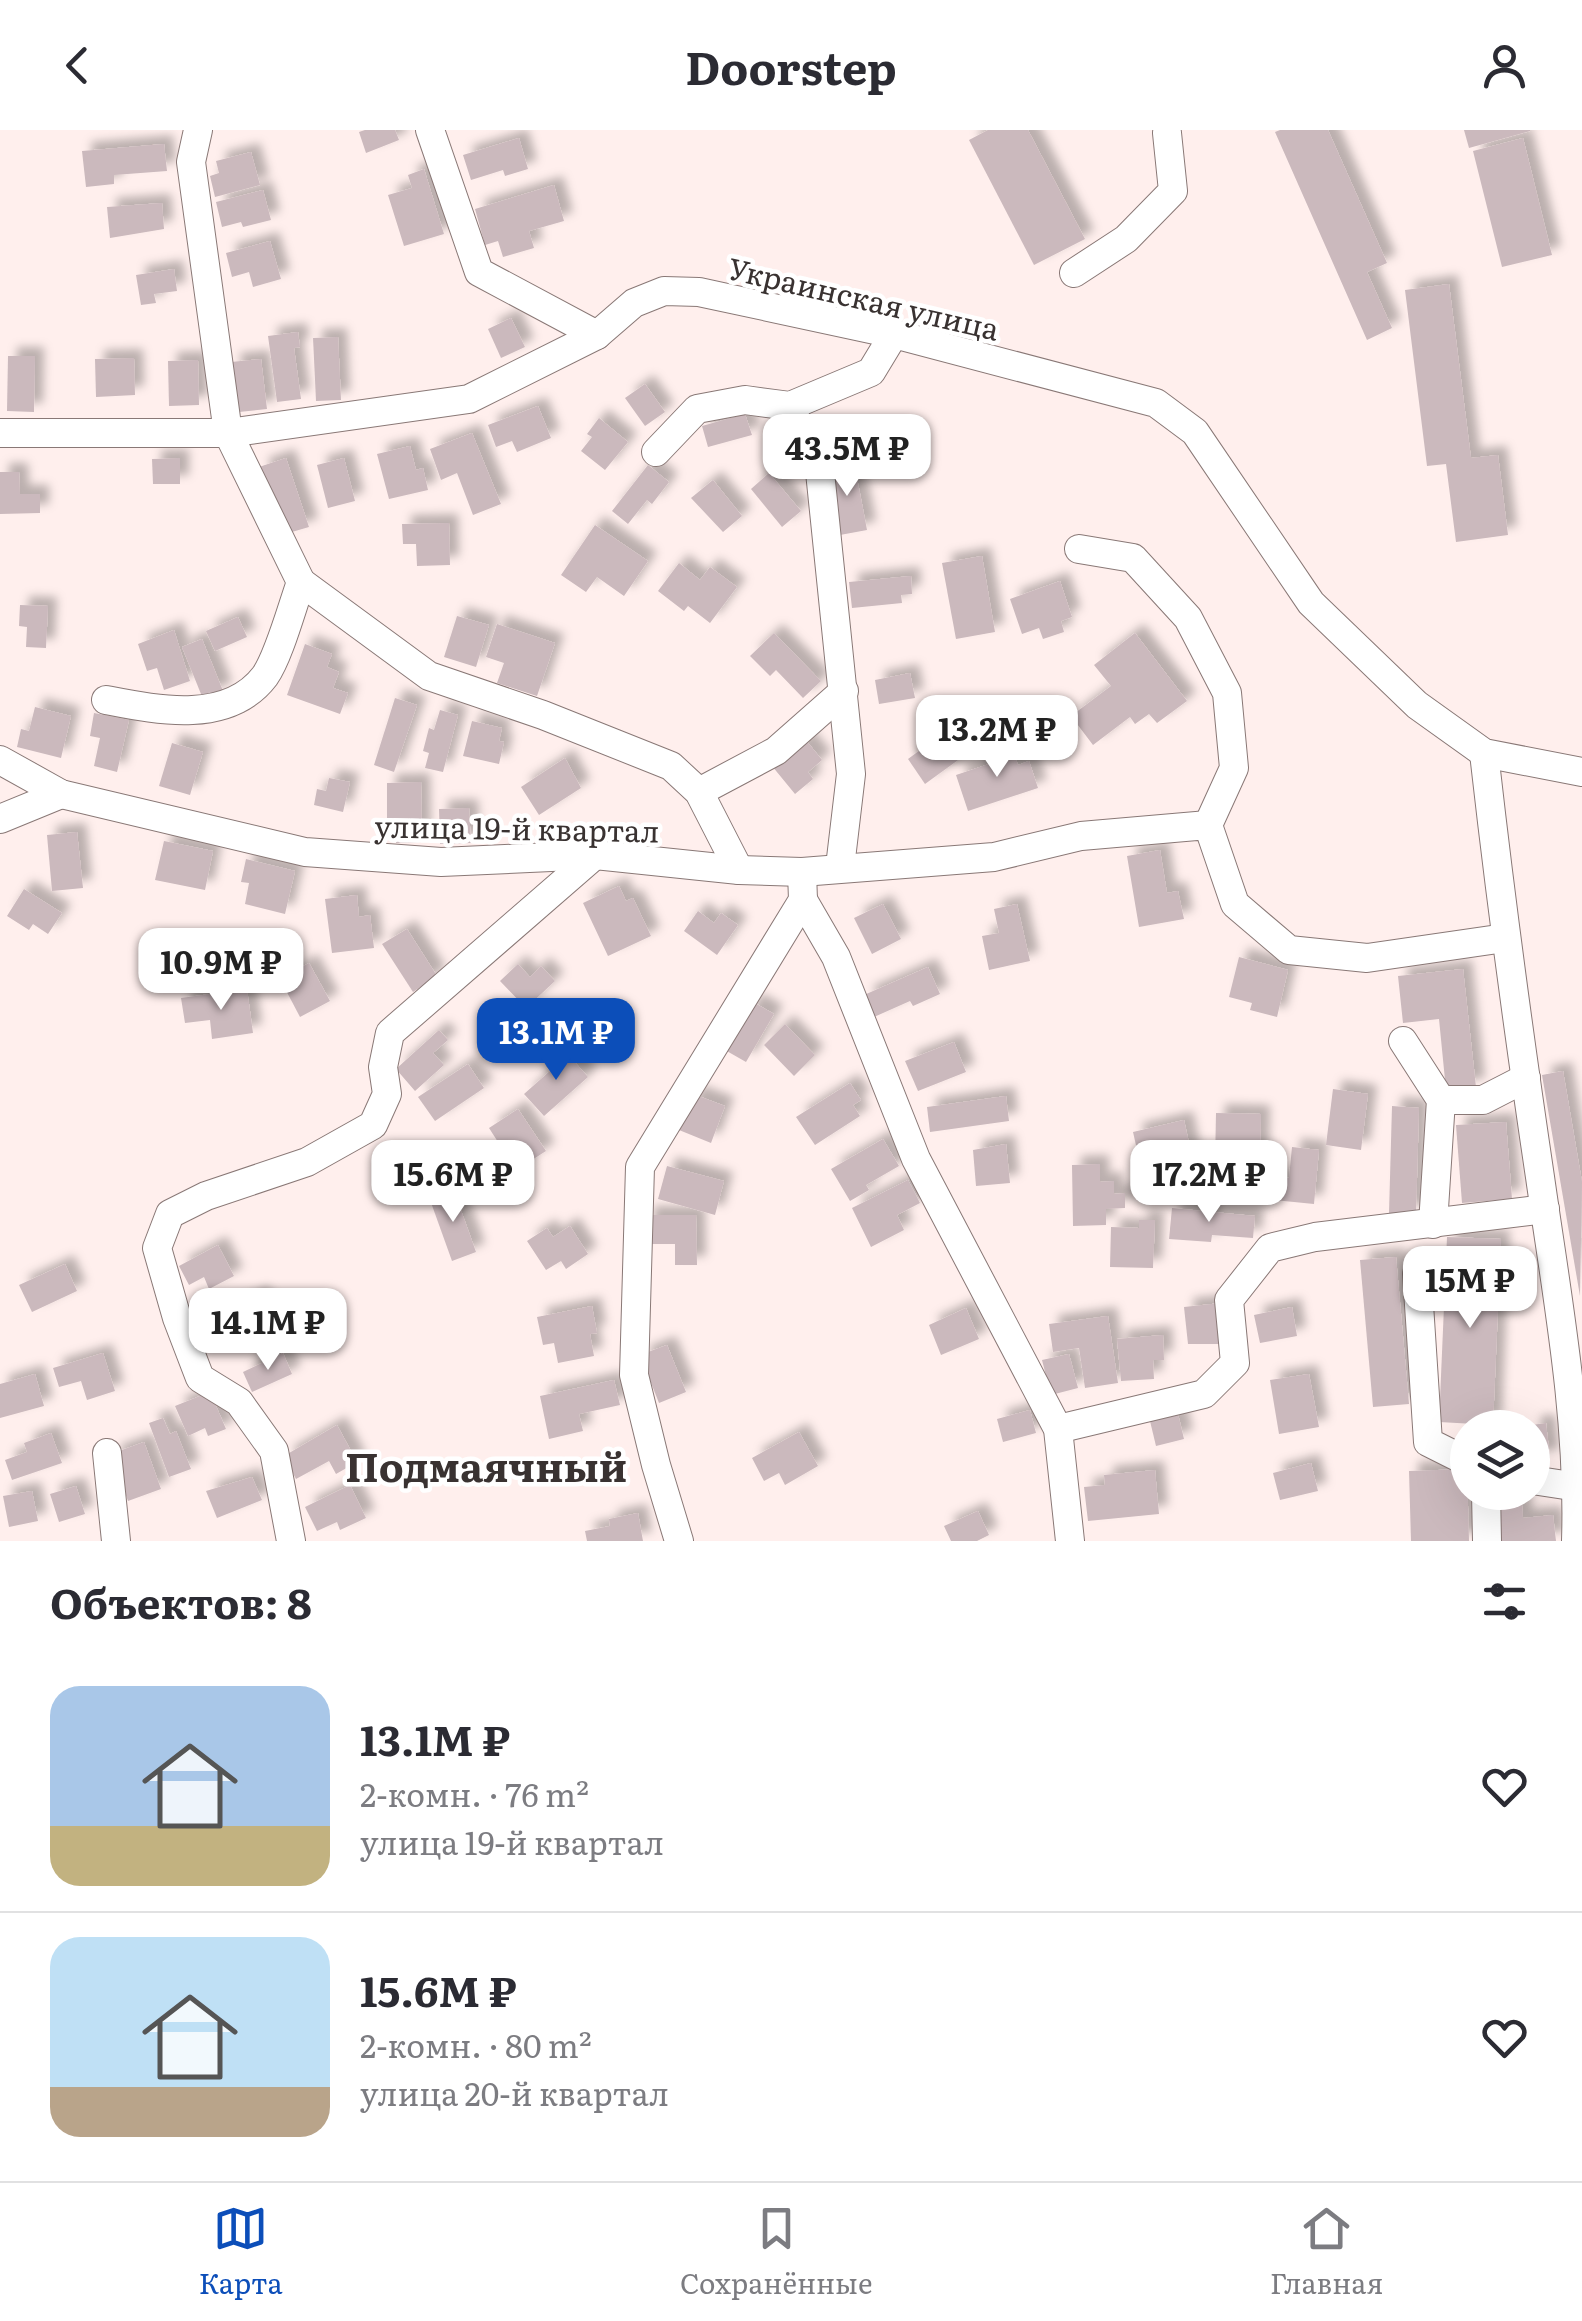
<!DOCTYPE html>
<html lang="ru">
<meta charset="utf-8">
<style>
body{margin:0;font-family:Literata,serif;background:#f7f7f7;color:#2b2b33;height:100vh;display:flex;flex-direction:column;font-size:38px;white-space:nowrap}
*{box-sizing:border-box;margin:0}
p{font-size:32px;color:#7c7c81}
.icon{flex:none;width:55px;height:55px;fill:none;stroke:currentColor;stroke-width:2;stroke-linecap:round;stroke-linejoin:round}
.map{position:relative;height:1411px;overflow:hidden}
.details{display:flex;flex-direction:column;background:#fff;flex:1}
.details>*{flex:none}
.buttons{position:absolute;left:1450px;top:1280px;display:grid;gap:20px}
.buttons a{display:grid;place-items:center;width:100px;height:100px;border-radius:50%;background:#fff;box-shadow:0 10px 40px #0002;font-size:50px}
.price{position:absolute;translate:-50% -85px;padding:0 22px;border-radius:20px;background:#fff;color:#222;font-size:32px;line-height:65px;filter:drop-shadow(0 2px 5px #0008)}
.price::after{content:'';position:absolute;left:50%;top:60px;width:30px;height:22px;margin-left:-15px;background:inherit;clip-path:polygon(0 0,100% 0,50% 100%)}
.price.active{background:#0c4eb9;color:#fff}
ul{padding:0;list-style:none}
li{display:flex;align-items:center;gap:30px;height:250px;padding:0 50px}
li+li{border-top:2px solid #e1e1e2}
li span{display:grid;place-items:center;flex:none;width:280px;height:200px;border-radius:30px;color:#555}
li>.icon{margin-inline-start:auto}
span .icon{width:120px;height:120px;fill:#fffc;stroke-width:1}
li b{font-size:42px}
h2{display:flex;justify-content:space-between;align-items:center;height:120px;padding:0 50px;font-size:42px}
header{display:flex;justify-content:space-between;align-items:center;height:130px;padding:0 50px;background:#fff;font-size:45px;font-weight:700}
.dock{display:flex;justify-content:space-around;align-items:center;height:140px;border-top:2px solid #e1e1e2;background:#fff;font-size:28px;color:#7c7c81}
.dock a{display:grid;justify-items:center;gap:5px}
.dock .active{color:#0c4eb9}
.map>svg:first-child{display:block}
.building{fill:#cbb9bd;filter:url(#shadow)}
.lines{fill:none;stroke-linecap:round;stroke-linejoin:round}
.minor-casing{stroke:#897876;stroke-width:30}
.minor{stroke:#fff;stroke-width:28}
.labels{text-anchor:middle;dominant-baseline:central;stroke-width:9;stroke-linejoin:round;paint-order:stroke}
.street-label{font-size:30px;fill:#393231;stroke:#fff}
.district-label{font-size:40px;font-weight:bold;fill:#393231;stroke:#fff}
</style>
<header><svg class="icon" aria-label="back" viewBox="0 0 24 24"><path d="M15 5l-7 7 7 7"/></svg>Doorstep<svg class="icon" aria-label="person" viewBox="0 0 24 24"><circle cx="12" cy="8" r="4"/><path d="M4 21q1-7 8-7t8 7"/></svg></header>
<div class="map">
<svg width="1582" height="1411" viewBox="0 0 1582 1411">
<defs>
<filter id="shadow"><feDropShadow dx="9" dy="-9" stdDeviation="5" flood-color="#0004"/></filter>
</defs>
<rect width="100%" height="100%" fill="#ffefed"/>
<!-- building -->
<g class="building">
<polygon points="365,0 395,0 399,10 366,23 359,2"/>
<polygon points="988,0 1028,0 1085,109 1034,135 969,10"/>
<polygon points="1280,0 1328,0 1387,133 1367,142 1392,198 1367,210 1275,2"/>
<polygon points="1464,0 1530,0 1530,1 1469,18"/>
<polygon points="519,8 528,39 505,46 503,40 471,50 463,25"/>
<polygon points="1523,8 1552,125 1502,137 1473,21"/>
<polygon points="164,14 167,41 114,45 114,54 86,57 82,21"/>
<polygon points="251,22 260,55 215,67 210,46 219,43 216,31"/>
<polygon points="424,39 444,104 404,116 388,65 412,58 408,45"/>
<polygon points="554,55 564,91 529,101 534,118 503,127 498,111 485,115 475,79"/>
<polygon points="263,60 271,90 243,97 241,92 222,97 216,72"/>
<polygon points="162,73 164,99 110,108 107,77"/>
<polygon points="270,111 281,149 253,157 249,142 232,147 226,123"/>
<polygon points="174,139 177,161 154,164 156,173 141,175 136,145"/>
<polygon points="1449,154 1471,328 1498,325 1508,405 1456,412 1446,334 1427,336 1405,160"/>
<polygon points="511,188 525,217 501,228 488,199"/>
<polygon points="298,202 300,217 294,218 301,269 277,272 268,206"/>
<polygon points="338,207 341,270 316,271 313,208"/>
<polygon points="8,226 35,226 34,282 7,281"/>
<polygon points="134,228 135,265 96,267 95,229"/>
<polygon points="261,229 267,279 239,282 231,232"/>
<polygon points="198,230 199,275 169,276 168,231"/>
<polygon points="645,254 665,282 645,296 625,268"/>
<polygon points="538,276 551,308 517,322 512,311 496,317 488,295"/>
<polygon points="745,284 752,305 708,317 702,296"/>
<polygon points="599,288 628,312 605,340 581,321 592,307 587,304"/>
<polygon points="472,303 501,374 473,385 457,343 441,350 430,319"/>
<polygon points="410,316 416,340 423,338 428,360 389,369 377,324"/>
<polygon points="180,328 180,354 153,354 152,329"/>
<polygon points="286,328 309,397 285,404 259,337"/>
<polygon points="344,328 355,371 328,378 317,335"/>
<polygon points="854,332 867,400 840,405 830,350 830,336"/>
<polygon points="648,335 669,352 652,374 647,370 628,394 612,381"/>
<polygon points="0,342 19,342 20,364 40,364 40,383 0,384"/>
<polygon points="769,343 801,381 782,397 751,359"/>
<polygon points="713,350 742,386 723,402 691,368"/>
<polygon points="449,393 450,435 417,436 416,414 403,414 402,394"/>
<polygon points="595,395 648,431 624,466 597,447 586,462 561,445"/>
<polygon points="982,426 995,502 956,509 942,433"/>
<polygon points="679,433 700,450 710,437 737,457 710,493 688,476 684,481 658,461"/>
<polygon points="911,446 912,464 901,465 902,473 852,478 849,452"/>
<polygon points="1060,451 1072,487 1061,491 1064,502 1043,509 1039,498 1022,504 1010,469"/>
<polygon points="20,475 48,476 46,518 26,517 27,497 19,496"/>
<polygon points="457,486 489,495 476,537 444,527"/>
<polygon points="238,487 247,507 215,521 206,501"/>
<polygon points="497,494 555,513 537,566 497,553 504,533 486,527"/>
<polygon points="174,500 190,551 164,560 157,538 147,541 138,514"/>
<polygon points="774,503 821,551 803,568 776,540 770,546 750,526"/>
<polygon points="1135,503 1187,571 1157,593 1149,584 1135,594 1130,587 1093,615 1071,586 1111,556 1094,535"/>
<polygon points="202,509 223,561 203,569 182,517"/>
<polygon points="305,514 332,524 327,537 339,542 333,558 348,563 340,584 287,565"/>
<polygon points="910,543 915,568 879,574 875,550"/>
<polygon points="395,568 417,575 394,642 374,635"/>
<polygon points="35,577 71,586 61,628 17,617 21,599 29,601"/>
<polygon points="440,580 458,585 443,642 425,638 429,623 423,621 429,598 434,600"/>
<polygon points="94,583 129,590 117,642 94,636 100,608 90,606"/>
<polygon points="969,584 987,609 925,654 908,629"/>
<polygon points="472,591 502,598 499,611 504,612 499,634 463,626"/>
<polygon points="805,609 822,630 808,642 813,649 795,664 772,636"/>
<polygon points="172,613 203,622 190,665 159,656"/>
<polygon points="1011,614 1018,635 1029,631 1038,658 968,681 956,645 995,632 991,621"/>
<polygon points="565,628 581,658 539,685 521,657"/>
<polygon points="329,648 350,652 343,682 314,675 317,659 326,661"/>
<polygon points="421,652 422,712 396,713 396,697 387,697 387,653"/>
<polygon points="469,678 471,713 440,714 439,679"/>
<polygon points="77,702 83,758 52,761 47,705"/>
<polygon points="164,711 213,721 205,760 155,750"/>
<polygon points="1160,720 1167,763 1178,761 1184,789 1139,797 1127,726"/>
<polygon points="246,729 295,741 285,784 245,774 249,753 241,752"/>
<polygon points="619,756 626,771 633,768 651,806 608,826 583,773"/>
<polygon points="24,759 62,783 48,804 33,794 29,800 7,786"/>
<polygon points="357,765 359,787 370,785 374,818 332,823 325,769"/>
<polygon points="883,774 901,809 872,824 854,788"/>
<polygon points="1017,774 1030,831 989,840 982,806 999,803 994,779"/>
<polygon points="698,781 714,793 721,783 738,795 717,825 684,801"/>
<polygon points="407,799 437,846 413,862 382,814"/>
<polygon points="1239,827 1288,840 1277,887 1250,880 1252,873 1229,867"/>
<polygon points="309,833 330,871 300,887 280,849"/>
<polygon points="518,834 530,847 541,836 555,851 526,878 500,851"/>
<polygon points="928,837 940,864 913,876 910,871 874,887 864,865"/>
<polygon points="1463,839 1476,957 1446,960 1439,889 1403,893 1398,846"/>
<polygon points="247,859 253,903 212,909 210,890 185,893 181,868"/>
<polygon points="753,872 774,884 746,932 725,920"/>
<polygon points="785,894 815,925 794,946 764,915"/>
<polygon points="439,900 448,910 433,923 444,935 415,961 396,939"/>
<polygon points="954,912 966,942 918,961 905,931"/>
<polygon points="564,920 588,947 544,986 524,964 550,941 546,936"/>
<polygon points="468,934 484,958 435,991 418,967"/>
<polygon points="1563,941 1582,1052 1580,1166 1542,945"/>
<polygon points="850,953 861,970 853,975 860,986 815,1015 796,987"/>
<polygon points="1333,959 1368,964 1361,1020 1326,1015"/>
<polygon points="693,964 725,976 711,1013 679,1000"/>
<polygon points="1006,966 1009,991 930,1002 927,977"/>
<polygon points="1392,976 1419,978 1416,1084 1389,1083"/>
<polygon points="518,979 546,1021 516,1040 489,998"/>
<polygon points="1216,983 1261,984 1260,1034 1215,1033"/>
<polygon points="1184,990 1193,1031 1163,1038 1160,1028 1140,1033 1133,1002"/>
<polygon points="1506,992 1512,1069 1462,1073 1456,995"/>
<polygon points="883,1009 899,1036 866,1055 869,1060 850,1071 831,1039"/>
<polygon points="1006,1014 1010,1053 976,1056 973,1020"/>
<polygon points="1292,1017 1319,1020 1314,1074 1274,1070 1276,1047 1289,1048"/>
<polygon points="1100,1034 1100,1052 1114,1051 1114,1064 1125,1063 1125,1078 1106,1079 1106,1095 1073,1096 1072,1035"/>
<polygon points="667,1036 724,1051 715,1085 658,1069"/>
<polygon points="908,1050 920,1073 897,1085 904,1100 871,1117 852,1078"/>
<polygon points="453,1058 476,1122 452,1131 429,1067"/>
<polygon points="1172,1078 1255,1086 1253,1108 1212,1105 1211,1112 1169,1109"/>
<polygon points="645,1085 696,1085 697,1135 675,1135 675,1114 645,1114"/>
<polygon points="1139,1090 1155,1090 1153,1138 1110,1137 1111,1097 1139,1098"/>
<polygon points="570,1096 588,1124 566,1139 561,1131 546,1140 527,1111 547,1098 553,1107"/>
<polygon points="1447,1107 1501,1109 1493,1295 1439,1292"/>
<polygon points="218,1115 234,1146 209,1159 204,1147 189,1155 179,1136"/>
<polygon points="1396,1127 1409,1274 1373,1277 1360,1130"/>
<polygon points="65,1134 77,1161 32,1182 19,1155"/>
<polygon points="259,1164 274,1189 247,1204 243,1196 215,1211 205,1194"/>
<polygon points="1221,1173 1226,1214 1188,1214 1184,1177"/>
<polygon points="592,1176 597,1203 590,1204 594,1226 558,1233 554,1213 543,1215 537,1187"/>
<polygon points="1292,1177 1297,1206 1260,1213 1254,1185"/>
<polygon points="966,1178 979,1209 941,1225 929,1195"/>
<polygon points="1108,1186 1118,1253 1085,1258 1079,1218 1053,1222 1049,1194"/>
<polygon points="1163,1205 1164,1230 1153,1230 1154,1249 1121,1251 1117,1209"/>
<polygon points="667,1215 686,1262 659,1273 640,1225"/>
<polygon points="103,1223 115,1261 87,1270 81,1251 59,1257 53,1238"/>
<polygon points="283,1223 292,1244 252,1262 243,1242"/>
<polygon points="1069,1224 1078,1258 1051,1265 1042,1230"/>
<polygon points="35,1244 44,1276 0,1288 0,1254"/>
<polygon points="1309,1244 1319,1297 1279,1304 1270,1250"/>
<polygon points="614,1250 620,1275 579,1284 583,1301 549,1309 540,1266"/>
<polygon points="210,1262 226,1299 208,1306 205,1298 188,1306 175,1276"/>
<polygon points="1030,1280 1036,1303 1003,1312 997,1289"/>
<polygon points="1178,1284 1184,1309 1156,1316 1150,1291"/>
<polygon points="163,1288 170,1304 176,1301 191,1339 169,1347 149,1293"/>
<polygon points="1546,1293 1550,1328 1532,1330 1532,1295"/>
<polygon points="337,1295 357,1332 336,1344 329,1331 296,1349 284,1326"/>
<polygon points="799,1302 818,1336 785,1355 779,1343 764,1351 752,1328"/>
<polygon points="51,1303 62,1333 12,1350 5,1330 27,1322 24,1313"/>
<polygon points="144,1312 161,1359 128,1371 111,1324"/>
<polygon points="1311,1333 1318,1361 1280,1370 1273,1343"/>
<polygon points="1467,1339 1469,1411 1411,1411 1409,1341"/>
<polygon points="1155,1340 1159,1384 1088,1391 1084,1357 1105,1355 1104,1345"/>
<polygon points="252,1347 262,1370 217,1388 206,1361"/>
<polygon points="350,1355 366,1388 340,1400 337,1392 317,1401 305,1377"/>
<polygon points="76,1356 85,1384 59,1392 50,1364"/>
<polygon points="32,1361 38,1391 9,1397 3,1366"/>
<polygon points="1521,1362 1523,1388 1553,1385 1556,1411 1500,1411 1495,1363"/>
<polygon points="978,1381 989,1405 977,1411 951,1411 944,1396"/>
<polygon points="638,1383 643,1411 587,1411 585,1401 610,1396 609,1389"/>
</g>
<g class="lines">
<!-- minor casing -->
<g class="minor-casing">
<g id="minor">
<polyline points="430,0 479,142 597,205"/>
<polyline points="1074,143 1126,109 1173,61 1167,3"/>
<polyline points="790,276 820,342 851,644 840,737"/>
<polyline points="0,303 228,303 469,269 597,205 634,173 664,161 699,162 894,204 1156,273 1195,302 1311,473 1417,575 1484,623 1582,642"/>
<polyline points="656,322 697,279 745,270 790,276 871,242 894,204"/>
<polyline points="1079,419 1133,428 1188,488 1227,563 1234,638 1208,695"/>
<polyline points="301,452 429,546 543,585 671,636 699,662 739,740"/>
<path d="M106,570c51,10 122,25 159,-24 14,-20 27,-69 36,-94l-73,-149 -37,-271 7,-32"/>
<path d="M1484,623c16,142 35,283 56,424 17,120 40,242 36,364"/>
<polyline points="0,630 61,664 305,722 441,732 595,725 739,740 802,742 994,727 1081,706 1208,695 1235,774 1289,820 1367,828 1505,808"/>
<polyline points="699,662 776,621 844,561"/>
<polyline points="0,689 61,664"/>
<polyline points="803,770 836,827 916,1029 1058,1299 1070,1411"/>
<polyline points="1403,911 1441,970 1433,1094"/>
<polyline points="1441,970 1483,970 1526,948"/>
<polyline points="1417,1144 1428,1312 1468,1332"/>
<polyline points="1058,1299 1204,1264 1235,1233 1229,1170 1270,1118 1315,1107 1545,1079"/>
<polyline points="107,1323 116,1411"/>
<polyline points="1532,1350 1578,1357"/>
<polyline points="1486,1362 1487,1411"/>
<polyline points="291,1411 274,1321 239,1272 200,1248 177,1188 157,1118 170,1084 206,1066 307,1032 373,995 387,964 383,937 390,903 595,725"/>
<polyline points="679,1411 656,1335 634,1245 640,1037 803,770 802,742"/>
</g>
</g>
<!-- minor -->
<use href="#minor" class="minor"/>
</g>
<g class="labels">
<!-- street labels -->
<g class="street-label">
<text transform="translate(864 167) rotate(13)">Украинская улица</text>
<text transform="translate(517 697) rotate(1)">улица 19-й квартал</text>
</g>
<!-- district labels -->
<g class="district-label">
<text x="486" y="1334">Подмаячный</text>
</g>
</g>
</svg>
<div class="buttons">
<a><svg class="icon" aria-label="layers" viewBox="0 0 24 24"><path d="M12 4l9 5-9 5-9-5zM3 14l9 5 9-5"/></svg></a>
</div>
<b class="price" style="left:847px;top:369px">43.5M ₽</b>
<b class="price" style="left:997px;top:650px">13.2M ₽</b>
<b class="price" style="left:221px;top:883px">10.9M ₽</b>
<b class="price active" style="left:556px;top:953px">13.1M ₽</b>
<b class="price" style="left:453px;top:1095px">15.6M ₽</b>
<b class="price" style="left:1209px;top:1095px">17.2M ₽</b>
<b class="price" style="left:1470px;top:1201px">15M ₽</b>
<b class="price" style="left:268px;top:1243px">14.1M ₽</b>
</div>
<section class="details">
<h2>Объектов: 8<svg class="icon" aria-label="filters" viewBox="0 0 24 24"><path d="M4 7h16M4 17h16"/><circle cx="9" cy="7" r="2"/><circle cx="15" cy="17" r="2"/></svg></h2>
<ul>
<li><span style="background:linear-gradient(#a9c7e8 70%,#c2b280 0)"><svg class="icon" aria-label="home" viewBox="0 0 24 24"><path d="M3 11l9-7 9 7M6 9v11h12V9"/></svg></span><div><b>13.1M ₽</b><p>2-комн. · 76 m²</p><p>улица 19-й квартал</p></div><svg class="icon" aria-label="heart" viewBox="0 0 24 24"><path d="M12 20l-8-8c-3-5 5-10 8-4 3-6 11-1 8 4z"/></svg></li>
<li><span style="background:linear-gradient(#bfe0f5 75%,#b9a48a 0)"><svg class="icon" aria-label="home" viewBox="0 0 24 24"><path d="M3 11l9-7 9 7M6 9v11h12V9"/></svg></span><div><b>15.6M ₽</b><p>2-комн. · 80 m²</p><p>улица 20-й квартал</p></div><svg class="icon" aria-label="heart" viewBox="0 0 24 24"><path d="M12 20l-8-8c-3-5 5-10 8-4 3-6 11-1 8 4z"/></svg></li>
</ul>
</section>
<nav class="dock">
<a class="active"><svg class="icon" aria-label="map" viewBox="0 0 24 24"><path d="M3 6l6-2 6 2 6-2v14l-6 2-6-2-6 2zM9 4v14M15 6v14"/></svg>Карта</a>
<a><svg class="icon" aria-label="saved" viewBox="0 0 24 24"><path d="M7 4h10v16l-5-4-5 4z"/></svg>Сохранённые</a>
<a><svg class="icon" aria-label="home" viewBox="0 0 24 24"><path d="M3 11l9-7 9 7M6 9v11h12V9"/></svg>Главная</a>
</nav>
